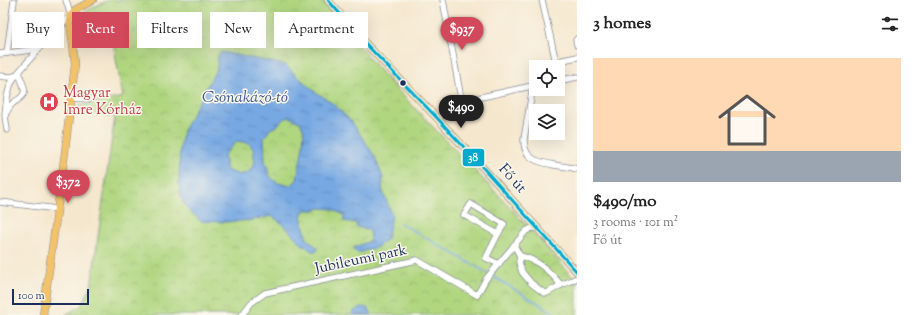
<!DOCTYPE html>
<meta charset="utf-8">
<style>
body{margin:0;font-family:"Sorts Mill Goudy",serif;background:#f2f2f2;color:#222;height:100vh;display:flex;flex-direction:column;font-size:15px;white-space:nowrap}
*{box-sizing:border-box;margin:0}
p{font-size:13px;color:#767676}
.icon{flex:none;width:22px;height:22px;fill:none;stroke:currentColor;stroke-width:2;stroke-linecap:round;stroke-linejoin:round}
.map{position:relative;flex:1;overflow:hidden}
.drawer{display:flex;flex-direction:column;background:#fff;width:340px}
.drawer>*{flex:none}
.banner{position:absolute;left:12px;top:12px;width:380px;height:36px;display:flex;gap:8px}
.fabs{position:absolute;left:529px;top:60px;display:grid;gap:8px}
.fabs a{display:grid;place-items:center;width:36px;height:36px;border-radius:0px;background:#fff;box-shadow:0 4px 16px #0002;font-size:20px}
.scale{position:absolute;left:12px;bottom:10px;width:77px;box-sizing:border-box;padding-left:4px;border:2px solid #1b2f5e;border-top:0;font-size:11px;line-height:14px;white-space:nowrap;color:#1b2f5e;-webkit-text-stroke:3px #fbf7ec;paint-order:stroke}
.price{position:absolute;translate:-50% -34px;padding:0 9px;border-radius:14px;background:#d1495b;color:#fff;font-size:13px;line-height:26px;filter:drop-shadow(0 1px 2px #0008)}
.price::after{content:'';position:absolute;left:50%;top:24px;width:12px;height:9px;margin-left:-6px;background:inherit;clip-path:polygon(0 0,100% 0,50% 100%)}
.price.selected{background:#222;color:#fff}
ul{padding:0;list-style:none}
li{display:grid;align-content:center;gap:8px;height:212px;padding:0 16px}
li+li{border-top:1px solid #e0e0e0}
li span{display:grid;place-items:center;height:124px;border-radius:0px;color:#555}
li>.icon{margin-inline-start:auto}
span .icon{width:72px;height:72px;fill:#fffc;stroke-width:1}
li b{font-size:17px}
h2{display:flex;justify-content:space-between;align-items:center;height:48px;padding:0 16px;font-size:17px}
.chip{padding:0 14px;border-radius:0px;background:#fff;box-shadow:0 4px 16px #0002;font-size:14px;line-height:36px}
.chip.selected{background:#d1495b;color:#fff}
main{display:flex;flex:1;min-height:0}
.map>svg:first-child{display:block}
.park{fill:url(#park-crowns);stroke:#66826f}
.water{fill:url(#water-ripples);stroke:#496ca0;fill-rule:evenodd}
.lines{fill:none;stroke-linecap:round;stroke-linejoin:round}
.stream{stroke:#77a8e2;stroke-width:1.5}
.minor-casing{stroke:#888b96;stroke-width:7}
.major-casing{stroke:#888b96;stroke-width:8}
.minor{stroke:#fff;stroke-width:5.5}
.major{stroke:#f2c36a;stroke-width:7}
.bus-1-casing{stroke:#fbf7ec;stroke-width:6}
.bus-1{stroke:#00a9ce;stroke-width:3}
.bus-dot{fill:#1b2f5e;stroke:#fbf7ec;stroke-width:1.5}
.labels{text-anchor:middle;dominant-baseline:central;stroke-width:3;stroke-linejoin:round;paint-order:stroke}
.health-label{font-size:15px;fill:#be3a42;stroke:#fbf7ec;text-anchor:start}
.street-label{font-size:15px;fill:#1b2f5e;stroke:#fbf7ec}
.water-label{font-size:16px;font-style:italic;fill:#3b598c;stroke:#fbf7ec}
.line-badge{stroke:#fbf7ec;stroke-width:1.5}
.badge-label{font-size:11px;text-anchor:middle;font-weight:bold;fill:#fff}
</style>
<main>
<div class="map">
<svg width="577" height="315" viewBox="0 0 577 315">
<defs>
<pattern id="park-crowns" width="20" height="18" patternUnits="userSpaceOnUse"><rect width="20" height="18" fill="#b0d680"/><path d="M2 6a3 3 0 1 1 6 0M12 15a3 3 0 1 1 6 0" fill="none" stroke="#97b871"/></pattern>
<pattern id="water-ripples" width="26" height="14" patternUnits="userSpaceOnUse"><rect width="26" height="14" fill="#77a8e2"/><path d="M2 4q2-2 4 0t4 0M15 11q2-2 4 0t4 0" fill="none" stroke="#6189ba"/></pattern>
</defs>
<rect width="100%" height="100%" fill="#fbf7ec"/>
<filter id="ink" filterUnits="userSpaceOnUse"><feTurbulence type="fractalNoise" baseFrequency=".025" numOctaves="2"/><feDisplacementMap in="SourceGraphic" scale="8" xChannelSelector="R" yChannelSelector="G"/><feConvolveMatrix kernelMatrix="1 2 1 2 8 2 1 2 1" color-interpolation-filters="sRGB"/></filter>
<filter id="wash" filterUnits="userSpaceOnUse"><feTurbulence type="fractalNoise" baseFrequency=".012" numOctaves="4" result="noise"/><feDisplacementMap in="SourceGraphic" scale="16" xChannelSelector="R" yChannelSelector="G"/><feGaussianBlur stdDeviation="0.9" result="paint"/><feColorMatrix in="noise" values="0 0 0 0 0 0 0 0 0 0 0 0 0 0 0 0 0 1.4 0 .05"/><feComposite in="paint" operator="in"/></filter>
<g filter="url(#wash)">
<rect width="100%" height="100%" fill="#f5e7ce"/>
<!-- park -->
<polygon class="park" points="108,0 322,0 384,76 510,207 577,282 577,315 65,315 81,306 91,287 115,116 73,111 74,107 123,97 109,21 75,27 80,14"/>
<!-- water -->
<g class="water">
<path d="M221,52l65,13 12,12 16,14 18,12 19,18 13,19 11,17 8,21 -1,11 10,26 -5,24 -10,8 -19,6 -5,-3 2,-3 15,-6v-10l-13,-4 -1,-4 -12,-2v-6l-12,-6 -11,-1 -7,2h-10l-3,6 6,23 11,9 -1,3h-5l-10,-7 -21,-21 -9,-7 -20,4 -27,2 -24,-1 -13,-11 -7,-12 -2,-14 1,-35 3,-18 34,-63 1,-12zM289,117l11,5 4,8 -1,16 -6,34 -7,6 -12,-3 -8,-6 -5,-16 -1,-23 6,-9 7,-3 5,-6zM237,141l12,2 4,6 2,13 -6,10 -9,3 -14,-5 -2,-15z"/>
<polygon points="361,307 367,308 371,312 371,315 352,315 353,312"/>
</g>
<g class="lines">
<!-- stream -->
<g class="stream">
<polyline points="400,223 489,274"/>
<polyline points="492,276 558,315"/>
</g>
</g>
</g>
<g filter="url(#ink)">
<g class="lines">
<!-- minor casing -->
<g class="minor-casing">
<g id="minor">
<polyline points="443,0 460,93 461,97 459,102"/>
<polyline points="542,0 557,67"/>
<polyline points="577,39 576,40 577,45"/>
<polyline points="7,53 14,1"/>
<polyline points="0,54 31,50 40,47 57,32 63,23 71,16 66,0"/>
<polyline points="563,60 577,57"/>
<polyline points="558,71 560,80"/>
<polyline points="0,76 8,77 16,76"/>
<polyline points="558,81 577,77"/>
<path d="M533,86l-9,53c-1,20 14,23 30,26 8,1 15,2 23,4"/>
<polyline points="71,98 90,99"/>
<path d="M6,113c2,-3 4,-7 6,-9 4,-4 10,-5 12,-11 2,-8 -6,-15 -4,-22"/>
<polyline points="438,119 449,108 459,102 536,85"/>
<polyline points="7,130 5,115 7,97 10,86 13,79 40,47"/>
<polyline points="0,202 57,209"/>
<polygon points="471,204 504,224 498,234 464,215"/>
<polyline points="498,234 486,258 499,264"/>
<polyline points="514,245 520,256 519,262 522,272 531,283 544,293 547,293 561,285 577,278"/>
<path d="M520,256c4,1 8,2 12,4 12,5 21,15 29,25"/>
<polyline points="242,315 251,303 265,293 417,260 477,295 486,279 526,231 532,228 538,228"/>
</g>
</g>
<!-- major casing -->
<g class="major-casing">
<g id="major">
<polyline points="328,0 366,44 438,119 484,169 577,272"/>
<polyline points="43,315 65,152 75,64 73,44 70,24 71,16 75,10 93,0"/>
</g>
</g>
<!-- minor -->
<use href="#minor" class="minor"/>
<!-- major -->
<use href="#major" class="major"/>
<!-- bus-1 casing -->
<g class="bus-1-casing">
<polyline id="bus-1" points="328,0 366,44 438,119 484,169 577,272"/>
</g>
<!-- bus-1 -->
<use href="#bus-1" class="bus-1"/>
</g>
</g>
<!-- icons -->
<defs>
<g id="hospital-disc" transform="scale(1)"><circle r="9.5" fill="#e0444e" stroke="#fbf7ec"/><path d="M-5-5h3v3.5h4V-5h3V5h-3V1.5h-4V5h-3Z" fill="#fff"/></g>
</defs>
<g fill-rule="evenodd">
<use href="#hospital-disc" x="49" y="102"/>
</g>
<!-- markers -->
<circle class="bus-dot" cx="403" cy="83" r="3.5"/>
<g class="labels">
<!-- health labels -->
<g class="health-label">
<text x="63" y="93">Magyar<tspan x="63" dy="17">Imre Kórház</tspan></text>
</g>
<!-- street labels -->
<g class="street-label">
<text transform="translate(512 179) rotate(48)">Fő út</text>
<text transform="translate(361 260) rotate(-12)">Jubileumi park</text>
</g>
<!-- water labels -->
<g class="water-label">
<text x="245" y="98">Csónakázó-tó</text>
</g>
</g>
<rect class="line-badge" x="462" y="148" width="23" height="19" rx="4" fill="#00a9ce"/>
<g class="badge-label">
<text x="473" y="161">38</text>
</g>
</svg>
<div class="fabs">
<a><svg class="icon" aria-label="locate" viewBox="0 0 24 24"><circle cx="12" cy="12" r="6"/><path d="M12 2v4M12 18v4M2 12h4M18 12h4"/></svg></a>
<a><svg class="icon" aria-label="layers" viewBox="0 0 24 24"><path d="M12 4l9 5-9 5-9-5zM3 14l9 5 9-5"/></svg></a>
</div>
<div class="scale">100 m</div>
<b class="price" style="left:462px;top:51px">$937</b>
<b class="price selected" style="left:461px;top:129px">$490</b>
<b class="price" style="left:68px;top:204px">$372</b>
<div class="banner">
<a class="chip">Buy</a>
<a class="chip selected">Rent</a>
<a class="chip">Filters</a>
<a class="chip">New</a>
<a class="chip">Apartment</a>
</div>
</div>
<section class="drawer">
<h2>3 homes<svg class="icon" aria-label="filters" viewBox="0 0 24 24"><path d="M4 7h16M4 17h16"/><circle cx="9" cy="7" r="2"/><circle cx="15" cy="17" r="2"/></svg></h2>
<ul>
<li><span style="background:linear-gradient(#ffd9b3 75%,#9aa5b1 0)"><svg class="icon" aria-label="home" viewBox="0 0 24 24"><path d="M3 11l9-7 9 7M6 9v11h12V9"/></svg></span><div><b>$490/mo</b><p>3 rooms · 101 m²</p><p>Fő út</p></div></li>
</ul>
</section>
</main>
